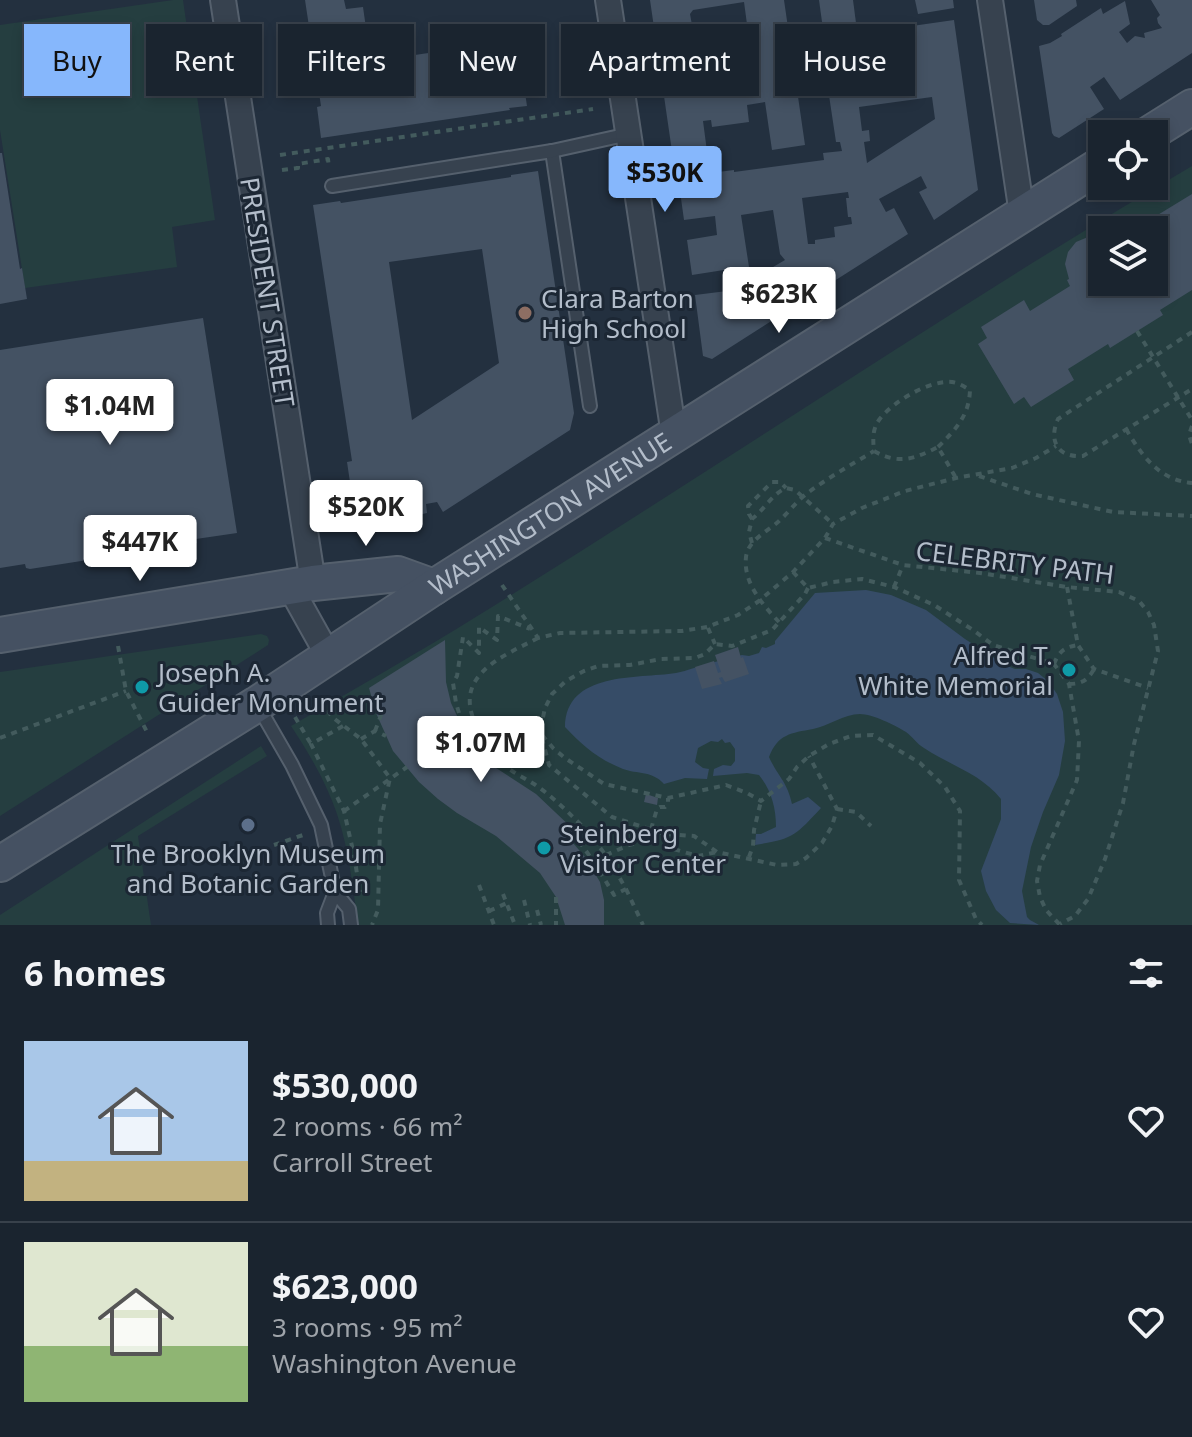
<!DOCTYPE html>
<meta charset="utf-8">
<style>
body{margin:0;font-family:"Noto Sans",sans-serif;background:#27303b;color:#f1f3f6;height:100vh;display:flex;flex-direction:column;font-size:30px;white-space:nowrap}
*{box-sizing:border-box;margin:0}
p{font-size:26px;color:#9fa4aa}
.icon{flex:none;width:44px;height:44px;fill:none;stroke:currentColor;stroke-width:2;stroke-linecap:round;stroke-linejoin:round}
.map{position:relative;height:925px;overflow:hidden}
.sheet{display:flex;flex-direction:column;background:#1a242f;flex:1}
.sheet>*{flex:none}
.top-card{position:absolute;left:24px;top:24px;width:1144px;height:72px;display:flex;gap:16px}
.buttons{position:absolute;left:1088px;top:120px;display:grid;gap:16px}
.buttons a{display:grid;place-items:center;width:80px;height:80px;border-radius:0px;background:#1a242f;box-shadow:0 4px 12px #0003,0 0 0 2px #38414b;font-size:40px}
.price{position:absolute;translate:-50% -68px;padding:0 18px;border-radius:8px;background:#fff;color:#222;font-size:26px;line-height:52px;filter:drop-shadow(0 2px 4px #0008)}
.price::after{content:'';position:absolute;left:50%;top:48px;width:24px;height:18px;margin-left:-12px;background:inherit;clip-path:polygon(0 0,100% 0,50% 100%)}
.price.on{background:#86b7fc;color:#111}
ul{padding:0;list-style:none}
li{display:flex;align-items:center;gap:24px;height:200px;padding:0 24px}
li+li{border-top:2px solid #38414b}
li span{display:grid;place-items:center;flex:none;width:224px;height:160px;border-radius:0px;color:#555}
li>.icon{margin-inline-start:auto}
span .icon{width:96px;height:96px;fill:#fffc;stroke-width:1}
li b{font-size:34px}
h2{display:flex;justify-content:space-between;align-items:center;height:96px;padding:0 24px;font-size:34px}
.pill{padding:0 28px;border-radius:0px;background:#1a242f;box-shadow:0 4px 12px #0003,0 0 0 2px #38414b;font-size:28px;line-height:72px}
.pill.on{background:#86b7fc;color:#111}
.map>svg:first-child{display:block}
.green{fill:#253e40;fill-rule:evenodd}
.water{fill:#364c67}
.building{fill:#445263;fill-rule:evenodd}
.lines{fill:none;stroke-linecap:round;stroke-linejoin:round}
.lane-casing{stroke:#55606d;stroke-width:16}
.street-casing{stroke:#55606d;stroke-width:28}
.secondary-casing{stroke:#55606d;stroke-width:38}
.path{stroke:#435b5d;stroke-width:4;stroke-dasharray:6 6;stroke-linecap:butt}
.lane{stroke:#37424f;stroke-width:12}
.street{stroke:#37424f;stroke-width:24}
.secondary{stroke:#455162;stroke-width:34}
.education-dot{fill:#8d6e63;stroke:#1c2734;stroke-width:3}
.culture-dot{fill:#0f9aa8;stroke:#1c2734;stroke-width:3}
.service-dot{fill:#5c6f8a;stroke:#1c2734;stroke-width:3}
.labels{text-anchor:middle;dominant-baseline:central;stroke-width:6;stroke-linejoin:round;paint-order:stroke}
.street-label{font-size:26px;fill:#b3bdca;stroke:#1c2734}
.poi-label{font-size:26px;fill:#b3bdca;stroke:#1c2734;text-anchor:start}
</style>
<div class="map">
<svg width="1192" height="925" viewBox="0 0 1192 925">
<rect width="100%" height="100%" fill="#23303f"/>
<!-- green -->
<g class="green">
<polygon points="173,0 183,0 215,220 172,227 177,267 25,288 0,130 0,25"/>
<path d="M1192,166v759h-834c-5,-37 -9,-75 -21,-111 -10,-30 -28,-61 -46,-88 63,-37 127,-73 188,-111 239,-148 471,-306 713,-449zM1102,230h52v52h-52z"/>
<polygon points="261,634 267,636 269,640 268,645 0,816 0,672"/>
<polygon points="261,746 267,756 138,836 151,925 0,925 0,915"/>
</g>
<!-- water -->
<path class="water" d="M866,590l25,5 35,15 39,29 40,26 10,4h11l12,4 10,8 9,13 6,18 2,29 -6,34 -16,37 -12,35 -9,44 5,26 3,3 9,5 -29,-2 -14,-13 -10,-19 -5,-20 20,-52v-20c-21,-26 -50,-33 -77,-51 -7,-4 -12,-12 -18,-16 -11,-7 -34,-18 -46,-18 -16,0 -32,12 -47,15 -22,4 -35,5 -44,28 9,20 18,24 23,47l16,-7 13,11c-26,28 -28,31 -66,37l1,-11h5l15,-7c0,-20 -5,-37 -17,-52l-12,-2 -34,3 1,-7 9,-4 8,1 4,-5v-12l-5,-7 -5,1 -3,-4 -4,3 -7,-1 -13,7 -3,14 8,6 6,1 -2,10 -22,-1 -21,6c-11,-13 -27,-10 -41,-15 -25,-10 -40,-23 -58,-42 1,-56 72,-48 111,-54 6,-1 11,-3 18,-5 15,-5 32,-9 48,-13l7,1 10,-3 3,-6 4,1 9,-4v-3l40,-48z"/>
<!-- building -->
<g class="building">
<polygon points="305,0 344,0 346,9 363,7 369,49 352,51 353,64 497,43 496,35 516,32 527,106 509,108 510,110 321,138 317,107 321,106"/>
<path d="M650,0h134l21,145 -33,5 -7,-48 -18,3 2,17 -37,5 -1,-7 -8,1 5,38 -34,6zM744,2l10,74 -48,7 -5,-2 -2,-12 5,-1 -6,-44 -6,1 -2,-11 3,-4z"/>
<polygon points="819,0 853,0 856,23 823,29"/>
<polygon points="915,0 953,0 954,8 918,14"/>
<polygon points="1034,0 1076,0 1077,6 1049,25 1043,25 1037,20"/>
<polygon points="1151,0 1192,0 1192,53 1120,100 1104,77 1090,87 1104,109 1059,138 1054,136 1052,133 1039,46 1050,43 1062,36 1061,34 1101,8 1103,14 1125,1 1130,24 1119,32 1127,43 1135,36 1145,38 1144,33 1162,28 1158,23 1157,18 1160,15"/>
<path d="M954,20l24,170 -44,30 -15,-28 8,-4 -6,-12 -42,23 7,13 8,-4 14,26 -196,125 -9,-3 -8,-61 32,-4 -3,-21 -32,5 -5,-35 30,-5 -2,-19 -31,4 -6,-43 56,-7v2l90,-12 -1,-7 19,-2 -2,-9h-4l-9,-60 -14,2 -6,-40 69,-9 4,28 -6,1 2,9 32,-5 -1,-12 -10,1 -4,-25h5v-4zM932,97l3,22 -68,44 -3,-21 6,-1 -1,-11 -7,1 -3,-24zM848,192l1,6h-3l2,19h3l1,7 -18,3 1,10 -20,3v4h-7l-6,-46zM773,210l7,44 5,6 -34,20 -10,-65z"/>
<polygon points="0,153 2,153 20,269 22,268 27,299 0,304"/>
<path d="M538,171l36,242 -4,17 -127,82 -6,-10 -11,2 1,9 -9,2 1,5 -48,7 -1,-5 -9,1 -1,-8 -5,1 -8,-54 5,-1 -39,-256 27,-4 1,2 170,-26v-2zM482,249l17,114 -87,57 -23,-158z"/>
<polygon points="1192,194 1192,290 1160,310 1163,315 1110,348 1108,344 1068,369 1074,380 1031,407 1024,397 1014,404 978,344 987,338 981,327 1024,300 1030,311 1070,286 1067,280 1069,279 1065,264 1068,252 1076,242 1088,237 1102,238 1102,282 1154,282 1154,233 1163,227 1156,216"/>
<polygon points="203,318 237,533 196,539 197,543 30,569 26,568 25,564 0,568 0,350"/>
<polygon points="445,640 446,682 451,703 466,735 479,754 493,766 536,794 574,830 567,836 585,857 600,882 604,900 604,925 565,925 556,897 540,873 496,836 457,813 438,799 419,782 393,751 376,713 369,688"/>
<polygon points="738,647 741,658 743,657 749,674 725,682 722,677 719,678 722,684 702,689 695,667 714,661 718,673 721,672 715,655"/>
<polygon points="646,794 658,798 657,805 644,802"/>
</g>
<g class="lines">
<!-- lane casing -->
<g class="lane-casing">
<g id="lane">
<polyline points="552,151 590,406"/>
<polyline points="332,186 552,151 629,134"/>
<polyline points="258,706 292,765 321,825 335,892 349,909 351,925"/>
<polyline points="328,925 327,913 335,892"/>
</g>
</g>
<!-- street casing -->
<g class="street-casing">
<g id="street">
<polyline points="223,0 313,583"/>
<polyline points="608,0 674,435"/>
<polyline points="990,0 1022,214"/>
<polyline points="290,587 329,657"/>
</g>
</g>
<!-- secondary casing -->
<g class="secondary-casing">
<g id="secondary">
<polyline points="1149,134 1192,107"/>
<polyline points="0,635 313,583 398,574 434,587"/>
<path id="s1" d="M0,864l257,-160 177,-117 668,-423"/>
</g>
</g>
<!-- path -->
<g class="path">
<polyline points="280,155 593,109"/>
<polyline points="282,170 298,168 298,164 328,159 329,168"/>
<polyline points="1137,331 1192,420"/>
<path d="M1192,332l-134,87c-10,22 0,39 25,37l109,-67"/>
<polyline points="1192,426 1189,435 1192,444"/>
<path d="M1126,429c16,27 33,51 66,54"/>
<path d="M938,447c18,-18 31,-31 32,-57 -5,-3 -11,-7 -18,-8 -23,-2 -60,20 -73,38 -7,10 -6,20 -5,31 25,14 40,8 64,-4l18,31"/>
<polyline points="979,476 1032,494 1113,512 1192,516"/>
<polyline points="752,519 749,514 748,506 772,482 780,482 786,488"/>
<polyline points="825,538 903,565 980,573 1067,587 1119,592 1139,601 1148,612 1154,625 1158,651 1134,744 1123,803 1105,859 1088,899 1075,916 1060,924"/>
<path d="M752,543l-3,-11 3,-13c12,-9 20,-25 34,-31l9,2 38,34"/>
<polyline points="793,572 808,588 833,582 862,579 894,587 934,605 973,630 993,645 1054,664 1069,684 1079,741 1077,780 1040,865 1037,881 1040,897 1046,910 1060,925"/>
<polyline points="502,585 538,638 560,633 682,631 707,627 738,615 759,601 793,572 825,538 833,524 862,508 905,491 956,478 1012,468 1036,458 1056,446"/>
<polyline points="894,587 903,565"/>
<polyline points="1067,587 1078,645 1094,669 1148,688"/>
<polyline points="808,588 805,594 772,630 732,646 715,644 705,654 695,658 661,659 630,665 598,666 584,671 566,681 552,694 545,708 542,722 542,735 553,748 565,758 604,784 668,798 726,785 747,793 761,801 789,779 797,767 809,756 829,744 851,736 873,735 920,763 945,787 960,811 959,880 976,919 982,925"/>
<path d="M779,622c-16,-17 -36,-39 -33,-65 2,-17 21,-25 33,-36 9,-8 16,-18 26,-26 22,-17 46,-30 69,-44"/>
<polyline points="708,628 715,644"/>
<path d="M538,638c-39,20 -88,39 -60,91 7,12 15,26 25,35 9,8 21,14 31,20 15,10 29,23 42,36 21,20 36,44 50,69l-12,6c-13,-22 -24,-40 -40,-60l-4,4"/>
<polyline points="118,646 126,691 147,732"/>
<path d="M1054,664c5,-13 11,-17 24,-19"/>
<path d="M1069,684c13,0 19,-4 25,-15"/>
<polyline points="321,700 332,717 361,739 390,778 380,824 378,910 372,925"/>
<polyline points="459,713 456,703 453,683 457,676 463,637 479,653 479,627 497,640 498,616 530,629"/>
<polyline points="295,717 311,744"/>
<polyline points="343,726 311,744 344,811 354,855 360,892"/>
<polyline points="375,731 383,710"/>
<polyline points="0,738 126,691"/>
<polyline points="542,738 549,765 612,817 665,834 694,836 717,852 777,865 796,864 806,858 822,843 832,826 837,809 809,756"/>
<polyline points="361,739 375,731 386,736"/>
<polyline points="837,809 856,812 871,826"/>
<polyline points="344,811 407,767"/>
<polyline points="651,829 657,809 660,807 665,807 668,804 668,798"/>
<polyline points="274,845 306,834"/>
<polyline points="606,855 629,845 645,841 698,856 717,852"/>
<polyline points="749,857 753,846 754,830 761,801"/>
<polyline points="479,885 494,925"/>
<polyline points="626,889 643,925"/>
<polyline points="503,894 515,925"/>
<polyline points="556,897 556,925"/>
<polyline points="524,900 530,925"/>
<polyline points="537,910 541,925"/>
<polyline points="489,911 507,903"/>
</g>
<!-- lane -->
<use href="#lane" class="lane"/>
<!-- street -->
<use href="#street" class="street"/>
<!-- secondary -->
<use href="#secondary" class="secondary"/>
</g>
<!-- markers -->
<circle class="education-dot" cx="525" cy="313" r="8"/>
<g class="culture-dot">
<circle cx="1069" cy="670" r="8"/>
<circle cx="142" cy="687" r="8"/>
<circle cx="544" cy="848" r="8"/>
</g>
<circle class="service-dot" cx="248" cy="825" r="8"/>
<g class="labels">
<!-- street labels -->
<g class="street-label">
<text transform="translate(268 292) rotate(81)">PRESIDENT STREET</text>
<text stroke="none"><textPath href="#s1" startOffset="652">WASHINGTON AVENUE</textPath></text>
<text transform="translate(1015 562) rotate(7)">CELEBRITY PATH</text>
</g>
<!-- poi labels -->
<g class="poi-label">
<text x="541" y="298">Clara Barton<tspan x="541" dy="30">High School</tspan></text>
<text x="1053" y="655" text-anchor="end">Alfred T.<tspan x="1053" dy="30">White Memorial</tspan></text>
<text x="158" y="672">Joseph A.<tspan x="158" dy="30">Guider Monument</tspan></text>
<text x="560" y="833">Steinberg<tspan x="560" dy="30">Visitor Center</tspan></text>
<text x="248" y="853" text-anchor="middle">The Brooklyn Museum<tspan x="248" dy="30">and Botanic Garden</tspan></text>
</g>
</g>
</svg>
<div class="buttons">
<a><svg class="icon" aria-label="locate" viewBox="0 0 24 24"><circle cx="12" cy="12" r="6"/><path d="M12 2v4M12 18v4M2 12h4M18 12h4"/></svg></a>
<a><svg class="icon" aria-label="layers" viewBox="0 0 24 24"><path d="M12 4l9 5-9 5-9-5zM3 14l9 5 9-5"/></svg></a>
</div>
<b class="price on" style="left:665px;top:214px">$530K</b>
<b class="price" style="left:779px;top:335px">$623K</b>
<b class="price" style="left:110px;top:447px">$1.04M</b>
<b class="price" style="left:366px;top:548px">$520K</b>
<b class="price" style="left:140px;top:583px">$447K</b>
<b class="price" style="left:481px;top:784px">$1.07M</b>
<div class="top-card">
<a class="pill on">Buy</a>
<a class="pill">Rent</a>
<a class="pill">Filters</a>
<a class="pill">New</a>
<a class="pill">Apartment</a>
<a class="pill">House</a>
</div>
</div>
<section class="sheet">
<h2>6 homes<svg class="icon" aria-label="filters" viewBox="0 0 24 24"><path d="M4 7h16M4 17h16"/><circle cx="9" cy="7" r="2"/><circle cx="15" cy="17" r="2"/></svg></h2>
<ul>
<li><span style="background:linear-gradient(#a9c7e8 75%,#c2b280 0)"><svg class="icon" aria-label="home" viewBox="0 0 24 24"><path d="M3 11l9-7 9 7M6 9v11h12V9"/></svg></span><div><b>$530,000</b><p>2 rooms · 66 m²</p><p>Carroll Street</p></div><svg class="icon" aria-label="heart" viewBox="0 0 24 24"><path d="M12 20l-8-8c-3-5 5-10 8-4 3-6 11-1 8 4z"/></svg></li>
<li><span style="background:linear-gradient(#dfe7d0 65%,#8fb573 0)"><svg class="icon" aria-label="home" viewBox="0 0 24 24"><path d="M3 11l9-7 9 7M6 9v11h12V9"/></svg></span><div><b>$623,000</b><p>3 rooms · 95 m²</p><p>Washington Avenue</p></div><svg class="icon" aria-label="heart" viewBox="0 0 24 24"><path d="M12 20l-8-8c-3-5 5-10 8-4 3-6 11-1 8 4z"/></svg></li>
</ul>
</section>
